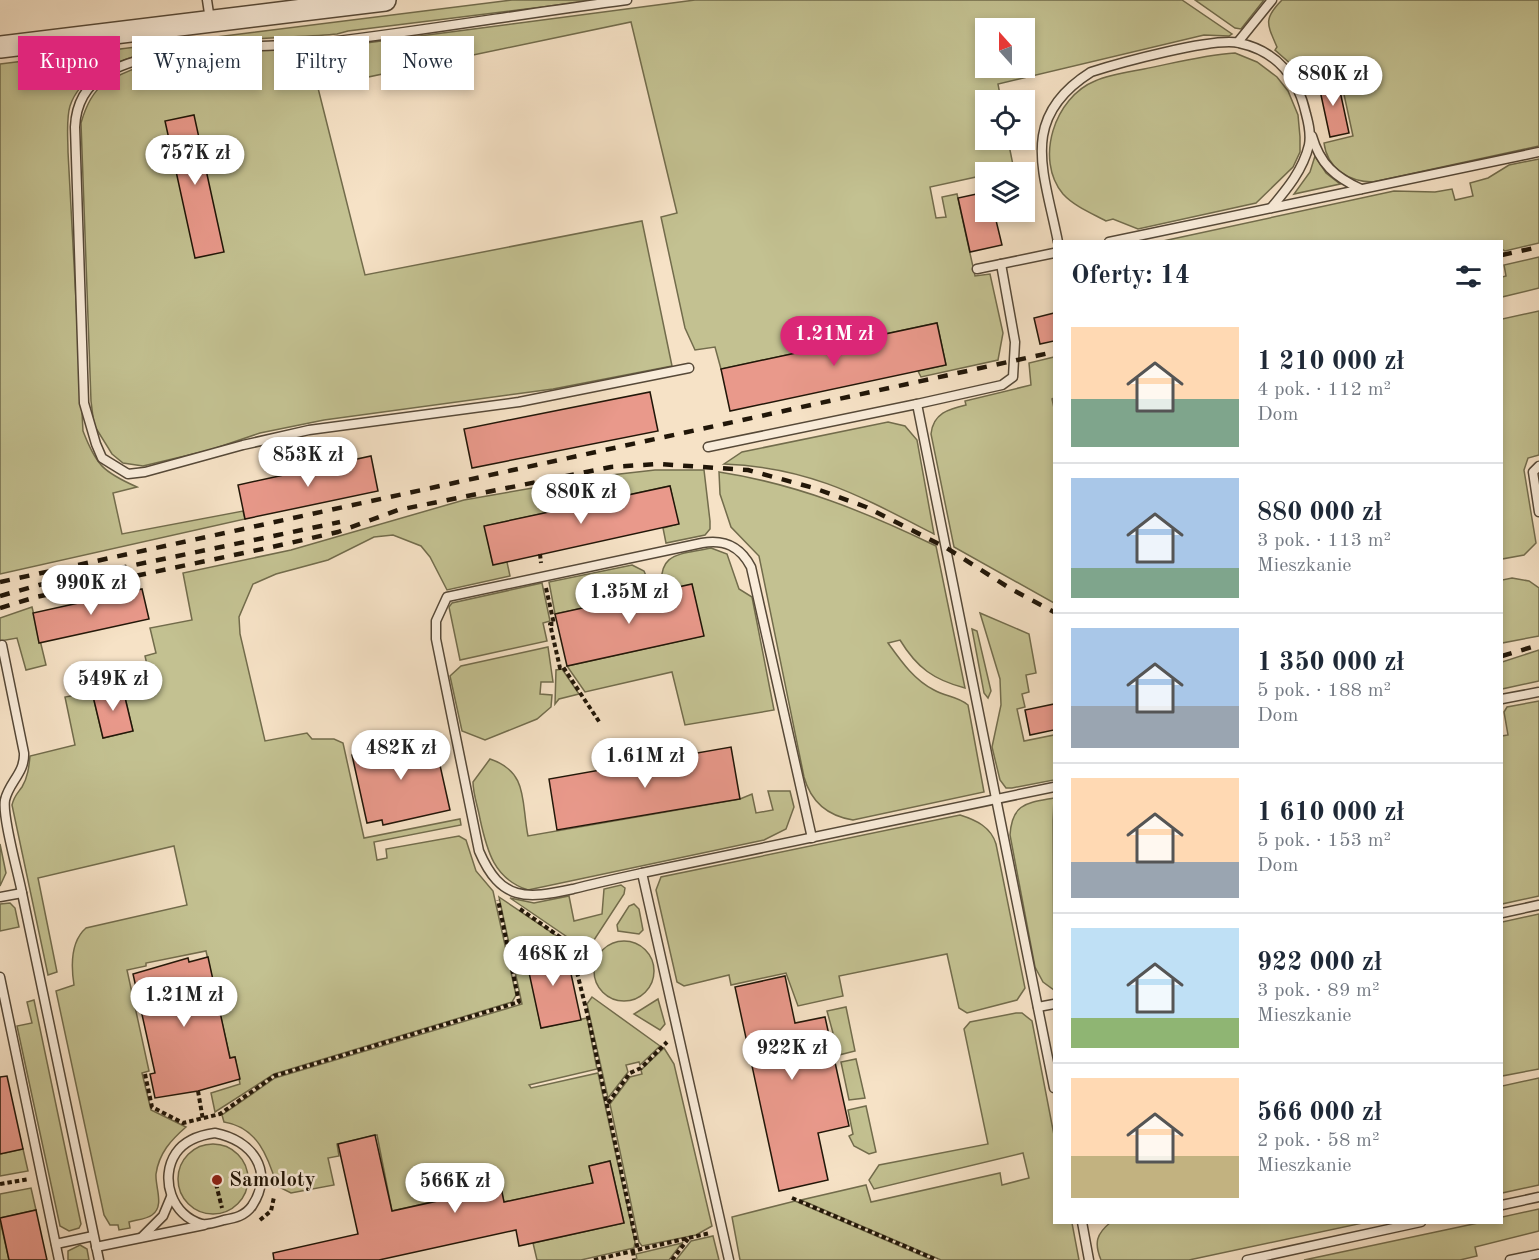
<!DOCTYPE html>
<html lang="pl">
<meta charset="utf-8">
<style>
body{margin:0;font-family:"Old Standard TT",serif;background:#f6f6f7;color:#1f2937;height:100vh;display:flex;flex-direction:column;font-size:22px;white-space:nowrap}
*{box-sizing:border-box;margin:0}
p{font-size:20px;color:#747a83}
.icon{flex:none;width:33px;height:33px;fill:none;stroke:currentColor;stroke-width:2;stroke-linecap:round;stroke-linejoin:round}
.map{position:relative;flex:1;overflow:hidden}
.side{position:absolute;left:1053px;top:240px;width:450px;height:984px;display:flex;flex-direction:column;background:#fff;border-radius:0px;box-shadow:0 3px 9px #0003}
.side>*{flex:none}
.hud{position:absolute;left:18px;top:36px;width:570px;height:54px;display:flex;gap:12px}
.needle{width:39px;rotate:339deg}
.tools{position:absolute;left:975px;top:18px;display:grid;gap:12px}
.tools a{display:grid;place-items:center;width:60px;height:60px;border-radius:0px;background:#fff;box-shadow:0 3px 9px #0003;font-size:30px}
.price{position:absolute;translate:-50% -51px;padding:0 14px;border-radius:21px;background:#fff;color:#222;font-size:20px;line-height:39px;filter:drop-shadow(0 2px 3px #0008)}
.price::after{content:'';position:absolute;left:50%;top:36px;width:18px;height:14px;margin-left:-9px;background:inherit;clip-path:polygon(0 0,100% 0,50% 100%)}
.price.selected{background:#db2777;color:#fff}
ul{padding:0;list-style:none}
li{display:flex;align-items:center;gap:18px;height:150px;padding:0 18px}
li+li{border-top:2px solid #e0e1e3}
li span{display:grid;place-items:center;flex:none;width:168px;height:120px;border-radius:0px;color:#555}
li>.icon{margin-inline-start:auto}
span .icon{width:72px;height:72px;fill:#fffc;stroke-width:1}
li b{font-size:26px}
h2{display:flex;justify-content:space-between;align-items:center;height:72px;padding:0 18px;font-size:26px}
.tag{padding:0 21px;border-radius:0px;background:#fff;box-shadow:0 3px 9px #0003;font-size:21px;line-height:54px}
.tag.selected{background:#db2777;color:#fff}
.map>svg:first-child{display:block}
.green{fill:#c3c191;stroke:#726c4c;stroke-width:1.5;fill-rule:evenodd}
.building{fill:#e9998b;stroke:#211608;stroke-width:1.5}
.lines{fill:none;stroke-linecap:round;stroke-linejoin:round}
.service-casing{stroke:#564938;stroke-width:11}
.tertiary-casing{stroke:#564938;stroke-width:24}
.path{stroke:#211608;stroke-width:4;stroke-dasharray:4.5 3;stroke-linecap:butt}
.service{stroke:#f9ecda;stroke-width:8}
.tertiary{stroke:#f9ecda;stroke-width:21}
.rail{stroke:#211608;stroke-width:4.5;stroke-dasharray:10 10;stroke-linecap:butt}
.poi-dot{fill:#8f2418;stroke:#f9ecda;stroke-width:2}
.labels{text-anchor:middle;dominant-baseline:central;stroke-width:5;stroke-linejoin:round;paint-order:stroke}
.poi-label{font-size:21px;font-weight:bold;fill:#211608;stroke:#f9ecda;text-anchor:start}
</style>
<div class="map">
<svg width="1539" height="1260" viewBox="0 0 1539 1260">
<rect width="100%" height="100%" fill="#f6e2c6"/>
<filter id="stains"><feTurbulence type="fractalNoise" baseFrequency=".00333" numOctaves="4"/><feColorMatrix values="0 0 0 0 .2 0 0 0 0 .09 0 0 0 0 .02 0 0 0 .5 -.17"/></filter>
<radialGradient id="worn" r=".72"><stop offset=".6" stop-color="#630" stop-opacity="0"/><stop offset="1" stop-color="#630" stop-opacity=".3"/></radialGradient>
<!-- green -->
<g class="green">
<path d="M512,0h86l-250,31 -11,3c-64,7 -243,-2 -267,72 -4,13 -2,32 -2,46l15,279c13,34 20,41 54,56l-24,6 9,41 121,-23 2,8 -245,55v-510z"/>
<path d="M695,0h487l50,34 -3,2 -25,-1 -206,49 3,16h-15v40h22l6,30 -28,2 -1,3 -55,12 6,31 10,-1 -4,-20 15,-3 18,82 15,-2 13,59 -5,27 -77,17 -3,-6 28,-6 -9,-42 -216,46 -6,-22 -20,3 -10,-22 -24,-111 16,-4 -46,-191 -282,59 -8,-31 2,-4zM986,28h38v40h-38z"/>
<polygon points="1195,0 1264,0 1241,29 1235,28"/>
<path d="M1282,0h257v146l-166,36c-24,0 -46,-14 -49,-39l29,-7 -13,-60 -22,5 -1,-3 -8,2 -34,-30 2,-3c-10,-23 -14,-28 5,-47z"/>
<path d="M316,49l8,6 7,30 -13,3 47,187 277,-54 30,145 -119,23 -229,31 -64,13 -50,17 -67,16 -20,-3 -11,-9 -18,-29 -3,-24 -10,-278c4,-14 10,-30 23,-39 55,-37 149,-33 212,-35z"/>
<path d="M1235,53l22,9 20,15 11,14 10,24 2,22v15l-7,15 -37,36 -118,26 -25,-10 -7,2c-15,-8 -32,-15 -43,-27 -29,-35 -8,-97 32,-113 15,-7 33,-9 49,-12 30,-6 60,-14 91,-16z"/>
<polygon points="1315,156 1326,173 1340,184 1294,194 1310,172"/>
<polygon points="1539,159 1539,243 1505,251 1502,249 1502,242 1163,241 1394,191 1435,192 1452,189 1455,200 1473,196 1470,183 1488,178 1509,165"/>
<polygon points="1539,257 1539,288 1502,297 1502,277 1506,276 1504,265"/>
<polygon points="1539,311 1539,455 1528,458 1524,470 1536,543 1524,555 1502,559 1502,319"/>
<path d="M1054,357v41l-2,1 2,9v195l-100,-56 -23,-113c2,-21 18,-25 35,-29l-1,-4 66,-16 -2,-22z"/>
<path d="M888,422l17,4 12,14 17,94c-74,-38 -125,-67 -210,-70l18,-12z"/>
<path d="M655,470h49l6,51v8l-5,6 -39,8 -3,-15 15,-4 -8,-38 -185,40 8,38 14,-2 3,14 -63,14 -17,-33 -9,-11 -28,-11 -19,2 -46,23 -52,14 -23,10 -14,33 1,17 25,107 42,-8 5,6h22l9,4 21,95 96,-19 1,6 -87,17 3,18 10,-2 -1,-9 73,-13 7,4 10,31 17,20 23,104 -4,7 -238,72 -59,38 -4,-19 29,-9 -5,-27 -5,1 -24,-107 -60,12v3l-19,4 22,101 -7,2 9,37 35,17c-15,13 -27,26 -30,47 -1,13 9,32 -4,41 -5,4 -16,5 -23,7l1,6 -11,2 -1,-5h-8l-6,-10 -48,-224 18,-6c-3,-19 -4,-43 12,-57l101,-23 -13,-59 -136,32 19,94 -9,3 -36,-170c2,-9 5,-11 10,-18 6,-10 7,-21 8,-31l45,-11 -10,-48 27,-5 11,46 30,-7 -11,-46 28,-7 -5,-22 11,-3 -6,-25 42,-8 -9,-47 108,-23 173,-50 138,-24z"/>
<path d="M719,472c78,12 147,40 217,74l29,142c-31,-8 -48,-20 -65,-48l-12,3c13,18 26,37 46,47 12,7 23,6 34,15l16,87 -131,28c-25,-4 -42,-18 -49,-43l-45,-221 -28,-29 -11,-33z"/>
<path d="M711,548l16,6 12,35 13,8 22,113 -89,15 -13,-53 -87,20 -18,-26 136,-30 -11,-51 -30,6c-5,-40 18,-36 49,-43z"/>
<polygon points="632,565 644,571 653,593 555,614 549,582"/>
<polygon points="1512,578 1529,581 1539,588 1539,636 1502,643 1502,580"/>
<polygon points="542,583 550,621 543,623 547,641 460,660 449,607 452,603"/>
<polygon points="32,607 46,665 26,670 17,638 0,641 0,618"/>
<polygon points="980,613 1029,634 1036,673 1026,675 1029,692 1022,694 1025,707 1017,709 1024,741 1054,735 1054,780 1012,788 1006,788 1000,780 992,747 1001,705 1000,679"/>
<polygon points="972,629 977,631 991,691 988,698 984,693"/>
<polygon points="548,647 553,682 541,682 540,694 552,695 551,707 537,719 485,740 462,731 450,676 461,666"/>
<polygon points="1539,650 1539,681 1502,689 1502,662"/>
<polygon points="562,669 579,694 559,699 555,704 556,670"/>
<polygon points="1539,701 1539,896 1502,904 1502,736 1508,735 1504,712 1507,707"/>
<path d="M490,759c39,13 31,43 38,77l212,-37 12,-5 4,19 17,-3 -5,-19h22l4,16 -8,22 -22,11 -236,50c-34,-11 -41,-39 -48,-71 -2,-12 -7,-25 -7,-37z"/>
<path d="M1054,798l-1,23 1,169 -11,-8 -8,-15 -25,-132c2,-32 17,-32 44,-37z"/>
<path d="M960,815c16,5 31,12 36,29l29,144 -8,12 -50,13 -8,-5 -12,-54 -108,22 4,20 -45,10 -12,-33 -55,12 -2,-10 -45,11 -7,-4 -21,-92 5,-13z"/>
<polygon points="0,844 6,873 0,886"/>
<polygon points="621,885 625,888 624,894 581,960 578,960 573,941 510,898 534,903 569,896 574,921 602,914 604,889"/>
<path d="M499,897l65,44 1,5 -38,8 14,74 46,-10 10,51 -68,16 2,3 67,-15 37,169 -1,6 -53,12h-44l-4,-17 91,-20 -14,-62 -21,5 4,17 -89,19 -4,-15 -108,24 -15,-76 -40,9 2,12 -11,2 6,27 -43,8 -14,-7c-9,-30 -20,-59 -53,-64l-2,-7 53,-37 247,-74z"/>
<polygon points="10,903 15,908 19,927 0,931 0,904"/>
<polygon points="634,904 639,909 643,930 639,934 618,931 617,925 629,906"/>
<polygon points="1539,914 1539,1069 1502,1076 1502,922"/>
<circle cx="624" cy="971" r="30"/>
<polygon points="592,997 660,1046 640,1065 639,1062 626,1065 628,1072 608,1098 587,1004"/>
<polygon points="658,999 665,1024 660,1030 634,1014"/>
<polygon points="34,1000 81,1224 79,1228 69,1231 60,1226 17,1026 32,1023 27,1002"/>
<polygon points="846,1007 855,1051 839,1055 827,1011"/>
<polygon points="1016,1013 1022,1013 1032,1021 1054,1135 1054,1222 1072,1223 1079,1260 941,1260 801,1200 866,1185 871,1202 1000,1173 1002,1185 1029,1178 1023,1153 874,1189 869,1180 879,1165 988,1144 964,1029 970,1022"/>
<polygon points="664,1048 674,1064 712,1226 696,1235 642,1246 639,1242 610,1104 630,1077 642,1074 641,1070"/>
<polygon points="856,1059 865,1098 849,1100 841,1062"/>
<polygon points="1539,1078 1539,1185 1502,1193 1502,1086"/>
<polygon points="866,1106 876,1152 869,1154 854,1146 849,1136 853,1134 848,1110"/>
<circle cx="213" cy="1179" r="35"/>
<polygon points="23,1149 28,1171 0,1176 0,1154"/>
<polygon points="31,1188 36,1210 0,1218 0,1194"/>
<polygon points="795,1201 932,1260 740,1260 732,1217"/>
<polygon points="1539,1209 1539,1231 1475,1247 1477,1256 1460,1260 1304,1260 1478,1223 1502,1222 1502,1217"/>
<polygon points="0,1220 9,1260 0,1260"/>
<path d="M1111,1222h252v1l-174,37h-88c-7,-17 -5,-26 10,-38z"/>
<polygon points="713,1236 719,1260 676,1260 691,1241"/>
<polygon points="682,1243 669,1260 637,1260 636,1254"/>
<polygon points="80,1245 87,1249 89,1260 68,1260 68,1251"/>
</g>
<!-- building -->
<g class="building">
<polygon points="1337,77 1349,133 1330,137 1318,81"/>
<polygon points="194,115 224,252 195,258 165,121"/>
<polygon points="986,192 986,212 994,212 1002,245 970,252 958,198"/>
<polygon points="1054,313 1054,341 1040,344 1034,318"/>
<polygon points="937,323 946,365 730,411 721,369"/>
<polygon points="650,392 658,431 472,468 464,429"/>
<polygon points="371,456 378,491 245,519 238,485"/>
<polygon points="670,486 679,524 493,565 484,526"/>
<polygon points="692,584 704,636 567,666 555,614"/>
<polygon points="142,589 149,619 39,643 33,613"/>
<polygon points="122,685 133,731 103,738 92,692"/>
<polygon points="1054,704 1054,730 1030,735 1025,710"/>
<polygon points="433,734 450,810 383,825 382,820 367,823 352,755 367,752 366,748"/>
<polygon points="731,747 740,799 557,830 549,779"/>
<polygon points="565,946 581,1020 541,1028 525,954"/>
<polygon points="208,957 230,1058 235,1057 240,1079 198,1091 155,1098 150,1074 155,1073 133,974 188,958 189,962"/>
<polygon points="785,976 795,1023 825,1017 849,1126 818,1133 828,1180 779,1191 735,987"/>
<polygon points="7,1076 23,1149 0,1154 0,1077"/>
<polygon points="375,1135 392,1211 501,1187 504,1202 593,1183 589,1166 610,1161 624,1223 519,1246 516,1230 379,1260 274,1260 273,1253 358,1234 338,1144"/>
<polygon points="36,1210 47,1260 9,1260 0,1218"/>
</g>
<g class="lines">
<!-- service casing -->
<g class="service-casing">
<g id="service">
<polyline points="207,0 210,20"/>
<path d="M627,0c-99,13 -199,30 -298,42 -63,7 -171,0 -224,32 -21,13 -29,31 -30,53l9,276 12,41 6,14 26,16 17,-2 98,-27 66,-15 210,-28 170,-34"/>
<polyline points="1238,42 1272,0"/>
<path d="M1312,136c8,28 23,41 49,53"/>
<path d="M1058,242c-14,-71 -40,-124 33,-170 28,-9 123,-35 148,-29 38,8 59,35 67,71 3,11 5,20 3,31 -6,25 -22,44 -38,63"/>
<polyline points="1109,242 1539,152"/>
<polyline points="977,269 1054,253"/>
<polyline points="917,404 1002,385 1013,377 1015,342 1001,264"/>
<polyline points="708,447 917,404 1054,1088"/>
<polyline points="1539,466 1533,472 1539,512"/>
<path d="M2,645l22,108c1,20 -15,29 -19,47 -3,17 13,72 17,93"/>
<polyline points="1502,699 1539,692"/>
<path d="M642,873c-23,5 -46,10 -69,16 -47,10 -72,13 -94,-38l-43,-212v-18l11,-24 255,-54c22,-4 38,3 49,24l61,271"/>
<polyline points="0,897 22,893 99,1260"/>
<polyline points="1502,913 1539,905"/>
<polyline points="0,977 59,1260"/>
<polyline points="1038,1007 1054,1004"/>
<path d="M215,1133c37,7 60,38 37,73 -7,10 -17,12 -28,14 -7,2 -16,5 -22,4 -30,-8 -43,-46 -26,-71 9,-13 24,-18 39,-20z"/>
<polyline points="1502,1205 1539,1197"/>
<polyline points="1082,1222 1089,1260"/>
<polyline points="142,1237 163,1216 171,1197"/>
<polyline points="56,1244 93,1236"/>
<polyline points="96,1247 204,1225"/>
<polyline points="729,1260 642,873 1054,787"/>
<polyline points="1247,1260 1421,1222"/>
<polyline points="1510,1260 1539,1254"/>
</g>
</g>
<!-- tertiary casing -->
<g class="tertiary-casing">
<polyline id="tertiary" points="0,47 385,0"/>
</g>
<!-- path -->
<g class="path">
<polyline points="540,554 541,563"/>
<polyline points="546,588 554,624 550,624 560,668 563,667 600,723"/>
<polyline points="520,909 570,944 589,1021 638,1250"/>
<polyline points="145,1074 152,1107 183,1123 220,1114 274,1076 519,1002 498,900"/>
<polyline points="198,1091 203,1120"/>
<polyline points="608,1103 630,1073 641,1068 667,1042"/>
<polyline points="0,1184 29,1179"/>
<polyline points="216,1184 222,1208"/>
<polyline points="792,1198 937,1260"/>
<polyline points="260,1220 271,1211 274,1197"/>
<polyline points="633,1251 634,1260"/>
<polyline points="594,1260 710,1233"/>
<polyline points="672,1260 688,1239"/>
</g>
<!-- service -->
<use href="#service" class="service"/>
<!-- tertiary -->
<use href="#tertiary" class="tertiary"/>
<!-- rail -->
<g class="rail">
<polyline points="1502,255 1539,247"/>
<polyline points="1502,269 1503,269"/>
<polyline points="0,582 1054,352"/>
<polyline points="0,596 39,585 340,522"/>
<polyline points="0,608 36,597 272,547 338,532 398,510 611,467 658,464 748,470 814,488 866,507 945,547 1011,589 1054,612"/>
<polyline points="1502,656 1539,645"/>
</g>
</g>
<!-- markers -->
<circle class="poi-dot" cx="217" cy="1180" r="6"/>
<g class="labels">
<!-- poi labels -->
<g class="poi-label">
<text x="229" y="1180">Samoloty</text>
</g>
</g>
<rect width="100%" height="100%" filter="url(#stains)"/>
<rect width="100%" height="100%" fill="url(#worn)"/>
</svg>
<div class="tools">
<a><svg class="needle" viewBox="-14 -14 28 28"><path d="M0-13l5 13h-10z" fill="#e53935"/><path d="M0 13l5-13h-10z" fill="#747a83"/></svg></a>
<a><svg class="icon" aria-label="locate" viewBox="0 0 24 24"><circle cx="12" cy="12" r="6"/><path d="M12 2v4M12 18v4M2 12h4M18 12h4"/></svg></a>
<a><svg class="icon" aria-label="layers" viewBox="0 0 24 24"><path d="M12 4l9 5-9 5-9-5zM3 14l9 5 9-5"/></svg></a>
</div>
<b class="price" style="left:1333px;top:107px">880K zł</b>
<b class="price" style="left:195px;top:186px">757K zł</b>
<b class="price selected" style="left:834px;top:367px">1.21M zł</b>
<b class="price" style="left:308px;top:488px">853K zł</b>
<b class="price" style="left:581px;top:525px">880K zł</b>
<b class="price" style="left:91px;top:616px">990K zł</b>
<b class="price" style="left:629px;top:625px">1.35M zł</b>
<b class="price" style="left:113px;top:712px">549K zł</b>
<b class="price" style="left:401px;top:781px">482K zł</b>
<b class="price" style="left:645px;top:789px">1.61M zł</b>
<b class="price" style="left:553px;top:987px">468K zł</b>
<b class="price" style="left:184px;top:1028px">1.21M zł</b>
<b class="price" style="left:792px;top:1081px">922K zł</b>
<b class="price" style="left:455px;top:1214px">566K zł</b>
<div class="hud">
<a class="tag selected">Kupno</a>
<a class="tag">Wynajem</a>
<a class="tag">Filtry</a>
<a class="tag">Nowe</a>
</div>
<section class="side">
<h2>Oferty: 14<svg class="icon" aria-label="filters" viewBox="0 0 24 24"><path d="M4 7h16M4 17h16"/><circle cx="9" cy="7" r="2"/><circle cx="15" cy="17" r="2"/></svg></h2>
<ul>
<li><span style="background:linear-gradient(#ffd9b3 60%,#7fa58c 0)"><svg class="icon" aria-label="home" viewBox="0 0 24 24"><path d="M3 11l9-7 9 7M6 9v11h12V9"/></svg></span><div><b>1 210 000 zł</b><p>4 pok. · 112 m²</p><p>Dom</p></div></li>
<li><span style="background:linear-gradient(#a9c7e8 75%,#7fa58c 0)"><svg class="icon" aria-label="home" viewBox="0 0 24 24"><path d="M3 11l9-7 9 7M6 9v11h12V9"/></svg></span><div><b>880 000 zł</b><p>3 pok. · 113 m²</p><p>Mieszkanie</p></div></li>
<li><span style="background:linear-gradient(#a9c7e8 65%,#9aa5b1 0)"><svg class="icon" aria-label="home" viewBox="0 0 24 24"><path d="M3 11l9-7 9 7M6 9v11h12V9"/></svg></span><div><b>1 350 000 zł</b><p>5 pok. · 188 m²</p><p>Dom</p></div></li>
<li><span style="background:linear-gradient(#ffd9b3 70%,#9aa5b1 0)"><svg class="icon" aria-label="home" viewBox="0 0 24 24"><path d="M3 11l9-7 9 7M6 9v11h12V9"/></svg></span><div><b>1 610 000 zł</b><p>5 pok. · 153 m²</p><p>Dom</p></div></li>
<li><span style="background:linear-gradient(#bfe0f5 75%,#8fb573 0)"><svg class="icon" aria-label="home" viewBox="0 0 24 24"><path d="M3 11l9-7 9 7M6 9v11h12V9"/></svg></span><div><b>922 000 zł</b><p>3 pok. · 89 m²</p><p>Mieszkanie</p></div></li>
<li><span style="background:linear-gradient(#ffd9b3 65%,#c2b280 0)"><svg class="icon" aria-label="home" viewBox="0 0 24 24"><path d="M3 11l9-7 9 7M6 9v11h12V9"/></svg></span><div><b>566 000 zł</b><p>2 pok. · 58 m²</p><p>Mieszkanie</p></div></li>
</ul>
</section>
</div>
